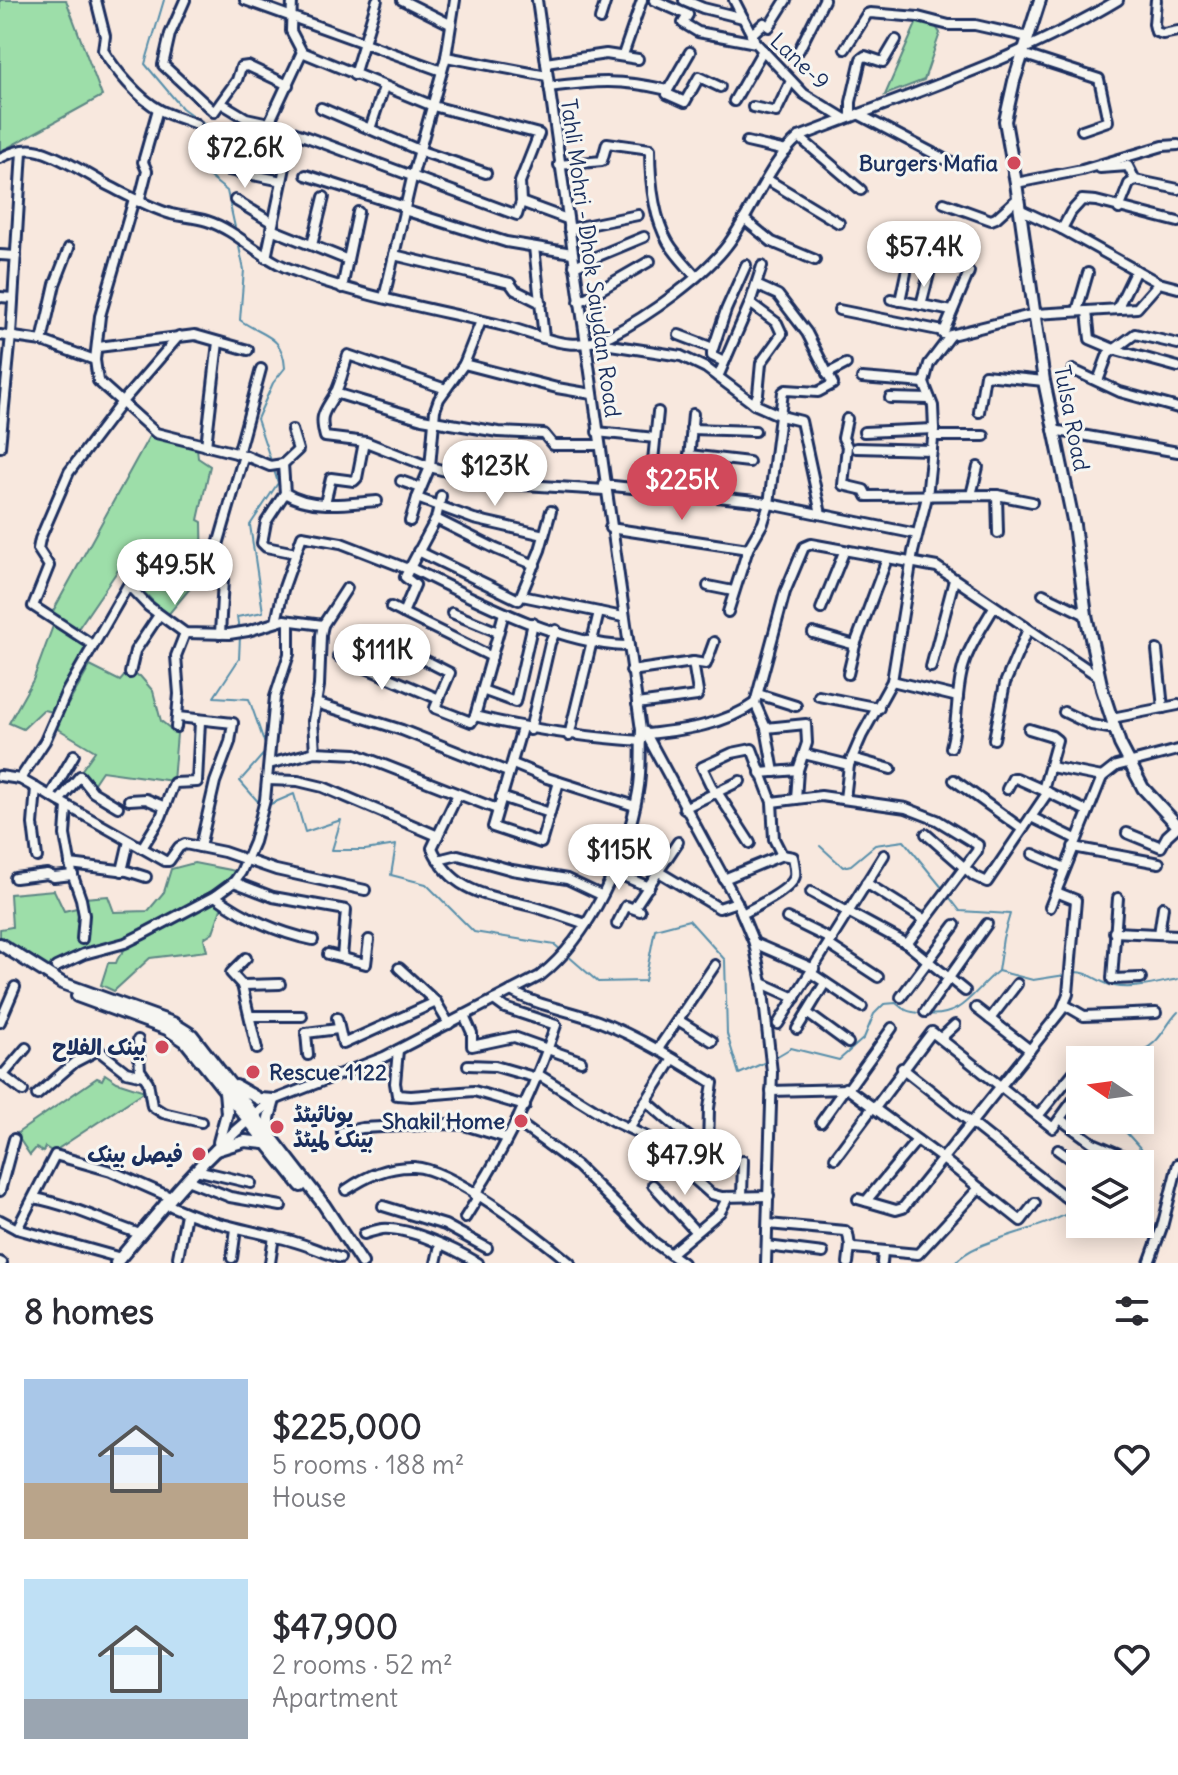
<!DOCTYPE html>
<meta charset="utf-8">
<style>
body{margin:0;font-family:Delius,"Playpen Sans Arabic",sans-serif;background:#f7f7f7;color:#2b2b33;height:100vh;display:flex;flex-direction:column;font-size:30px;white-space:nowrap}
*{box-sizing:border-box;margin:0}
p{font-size:26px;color:#7c7c81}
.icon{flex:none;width:44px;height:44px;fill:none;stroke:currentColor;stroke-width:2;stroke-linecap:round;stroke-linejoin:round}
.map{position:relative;height:1263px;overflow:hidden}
.details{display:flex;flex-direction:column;background:#fff;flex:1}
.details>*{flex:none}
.needle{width:52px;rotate:283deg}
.controls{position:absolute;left:1066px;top:1046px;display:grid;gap:16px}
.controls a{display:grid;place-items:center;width:88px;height:88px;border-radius:0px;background:#fff;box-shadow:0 4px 20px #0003;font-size:40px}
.price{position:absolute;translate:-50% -68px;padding:0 18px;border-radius:28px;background:#fff;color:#222;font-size:26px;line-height:52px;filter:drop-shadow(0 2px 4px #0008)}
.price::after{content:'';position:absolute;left:50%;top:48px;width:24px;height:18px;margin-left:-12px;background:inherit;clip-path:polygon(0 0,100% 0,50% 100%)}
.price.on{background:#d1495b;color:#fff}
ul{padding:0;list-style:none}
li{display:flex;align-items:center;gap:24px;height:200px;padding:0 24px}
li span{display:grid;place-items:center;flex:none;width:224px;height:160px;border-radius:0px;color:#555}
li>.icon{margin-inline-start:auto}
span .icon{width:96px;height:96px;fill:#fffc;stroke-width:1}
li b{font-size:34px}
h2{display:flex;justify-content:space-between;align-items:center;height:96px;padding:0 24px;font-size:34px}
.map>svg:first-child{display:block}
.green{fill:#9ddea9;stroke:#5c8684;stroke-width:2}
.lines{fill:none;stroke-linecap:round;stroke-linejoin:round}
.stream{stroke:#578eaa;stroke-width:2}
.minor-casing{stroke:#1b2f5e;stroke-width:14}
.major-casing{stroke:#1b2f5e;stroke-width:16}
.minor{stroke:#f6f6f2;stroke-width:8}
.major{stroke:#f6f6f2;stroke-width:10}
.poi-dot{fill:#d1495b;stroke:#f6f6f2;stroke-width:3}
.labels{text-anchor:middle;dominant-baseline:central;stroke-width:6;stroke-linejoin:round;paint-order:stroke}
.street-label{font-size:22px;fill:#1b2f5e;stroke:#f6f6f2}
.poi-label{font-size:22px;font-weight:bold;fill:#1b2f5e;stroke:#f6f6f2;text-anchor:end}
</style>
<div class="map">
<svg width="1178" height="1263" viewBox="0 0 1178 1263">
<rect width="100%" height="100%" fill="#f8e8de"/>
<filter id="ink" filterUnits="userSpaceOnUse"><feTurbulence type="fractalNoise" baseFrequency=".0125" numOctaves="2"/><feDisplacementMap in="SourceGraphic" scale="16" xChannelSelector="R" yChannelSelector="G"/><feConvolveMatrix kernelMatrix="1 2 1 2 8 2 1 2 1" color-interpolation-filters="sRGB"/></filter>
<g filter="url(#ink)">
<!-- green -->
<g class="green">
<polygon points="0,0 66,0 102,96 0,152"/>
<polygon points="919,17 932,21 940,33 924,80 885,95"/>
<polygon points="151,433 197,447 198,458 210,466 198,520 202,522 203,573 167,616 120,567 77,630 52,613"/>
<polygon points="53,626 89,648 54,712 43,710 23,729 9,723 33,680"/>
<polygon points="90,666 120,681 126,674 140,676 153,691 161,721 177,734 173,781 102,771 92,786 81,771 95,751 55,727"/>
<polygon points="194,863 241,872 219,892 127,939 46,969 0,939 0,929 12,927 10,894 54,890 64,911 81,907 84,898 108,896 114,912 148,911 164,892 171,869"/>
<path d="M216,902l6,4 -9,26 -9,6 3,13 -57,7 -36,33 -13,-6 7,-22h8c9,-28 74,-50 100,-61z"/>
<polygon points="105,1074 117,1082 145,1091 53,1152 45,1147 43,1152 36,1148 30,1155 16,1134 97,1078 102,1080"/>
</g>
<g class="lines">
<!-- stream -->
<g class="stream">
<polyline points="164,0 145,64 182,108 212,130 206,174 227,191 236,232"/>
<path d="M238,242l6,28 -4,50c23,17 43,14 45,48l-12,15 -16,36 14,42"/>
<polyline points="239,630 237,617 263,612 250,525 278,483 273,467"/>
<polyline points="240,636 239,659 214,697 249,699 267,750 240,781 261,805"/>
<polyline points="266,806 294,794 305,832 341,820 332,850 365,850 396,845 391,875 426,884 474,932 555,945 562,951"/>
<polyline points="820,846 843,867 851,865 875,845 904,841 943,889"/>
<polyline points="947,894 960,911 1010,914 1003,938 998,971"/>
<polyline points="567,955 598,982 645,981 655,929 689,920 725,960 727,1034 739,1074 768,1061"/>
<path d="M1071,973c17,-4 27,10 43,13 21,4 44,-3 64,-7"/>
<path d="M774,1058l17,-10 48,12 25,-22 10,-24 10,-10 12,-1c9,9 16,9 29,11 37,5 47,-22 73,-43l35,9 32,-5"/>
<path d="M1090,1060c20,-26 32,-1 53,-10 18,-8 22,-25 35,-38"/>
<polyline points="1115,1120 1142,1150 1140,1167"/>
<path d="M955,1263c22,-27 93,-31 125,-58"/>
</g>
<!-- minor casing -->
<g class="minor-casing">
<g id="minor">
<path d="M96,0l9,36 -2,14c12,20 35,48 57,60 11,6 24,9 36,14"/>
<polyline points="185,0 170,34 163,65 214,112 237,80 241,67 248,66 288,85"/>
<polyline points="245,0 442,71"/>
<polyline points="292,0 291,31 302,52 433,106 539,134 520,182 521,202"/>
<polyline points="402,0 450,24"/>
<polyline points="654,0 688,15 683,23 698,32 756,43 804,94 845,119"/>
<polyline points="684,0 703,8 743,18"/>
<polyline points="734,0 754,39"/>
<polyline points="1156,0 1154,24 1156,32 1163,34 1178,31"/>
<polyline points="600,19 606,0"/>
<polyline points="751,35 764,23 769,27 786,0"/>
<polyline points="845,49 867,14 870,13 918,17 949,25 975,25 1028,37"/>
<polyline points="799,50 824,0"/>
<polyline points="1022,54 1099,79 1108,121 1082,130"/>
<polyline points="623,55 642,0"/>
<polyline points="446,57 547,76"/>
<polyline points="546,63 606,54 638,59"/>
<polyline points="354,75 377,0"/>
<path d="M549,87c48,-6 71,-8 119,3l-1,4 18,8 14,-25 21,10"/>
<polyline points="668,90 690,52"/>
<polyline points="734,101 763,50"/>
<polyline points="221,103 246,118 269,123 517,215 521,202 567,219"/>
<polyline points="753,107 776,112 791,81"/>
<polyline points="321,108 421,151 486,173"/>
<polyline points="858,114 950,162"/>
<polyline points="851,117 851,102 861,59 865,56 883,62 896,40"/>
<polyline points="269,123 302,52"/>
<polyline points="370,129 384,87"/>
<polyline points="228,133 284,144 289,148 266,258"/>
<polyline points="799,137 861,190"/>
<polyline points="747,142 786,151"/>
<path d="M0,158c10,-5 23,-10 35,-8 16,2 55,25 70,34 22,11 43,23 66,30 12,3 24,3 36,7 29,9 50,34 78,46 68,28 143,41 215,58 40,9 70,31 111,10 36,-18 95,-60 118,-92 24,-33 40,-80 70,-106 108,-42 220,-77 319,-137"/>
<path d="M559,165l43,-4 5,-18 43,6c0,30 3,67 18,93 7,12 18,23 28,35"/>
<polyline points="214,167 282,181"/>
<polyline points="1100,168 1128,166 1135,180 1178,189"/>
<polyline points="306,175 405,207"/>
<polyline points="768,180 839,223"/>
<polyline points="1016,183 1082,170 1163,146 1178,145"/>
<polyline points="134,199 100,316 95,360 98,381 156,433 244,455 270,466 283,464 298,450 292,430"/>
<polyline points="235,200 273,223"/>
<polyline points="139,202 147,171 143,162 158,109"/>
<polyline points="944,203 991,220 996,218 1017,199"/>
<polyline points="1019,209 1062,229 1159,283 1178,288"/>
<polyline points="1119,209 1129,184 1135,180"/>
<polyline points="404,210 506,242 572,253"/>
<polyline points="744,219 772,242 815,260"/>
<polyline points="271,229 348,260"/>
<polyline points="569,229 638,215"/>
<polyline points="1062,229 1071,212 1082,200 1096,201 1178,222"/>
<polyline points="312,245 324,197"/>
<polyline points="534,247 544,338"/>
<polyline points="0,255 16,256"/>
<polyline points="394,255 510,283 515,290 541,303"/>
<polyline points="574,266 644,237"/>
<polyline points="342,288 358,212"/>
<polyline points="0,297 13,298"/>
<polyline points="384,298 412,178 446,57 455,0"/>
<polyline points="891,299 952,311"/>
<polyline points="900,301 906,273"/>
<polyline points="579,302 650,261"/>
<polyline points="750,303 777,323 782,334 761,363 758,394 754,404"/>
<polyline points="921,305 930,270"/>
<polyline points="1117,309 1136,270"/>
<polyline points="839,310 943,331"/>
<polyline points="1077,311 1088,273"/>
<polyline points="1087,311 1090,339 1116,350 1178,367"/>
<polyline points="481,321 464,364 439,399 435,410 430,467 417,498 474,519 544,535"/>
<polyline points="943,334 969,272"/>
<polyline points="0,335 42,341 95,360"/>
<polyline points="679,335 713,348"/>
<polyline points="42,341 55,284 69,248"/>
<polyline points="596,341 604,344 681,356 706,368 754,404 781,416 801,421 821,514"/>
<polyline points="98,347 195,335 248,350"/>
<polyline points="724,362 712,356 712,352 726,310 746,265"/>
<polyline points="464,364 557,388 592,394"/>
<polyline points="1073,370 1120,392 1178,408"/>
<polyline points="827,374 846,364"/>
<polyline points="718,377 750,303 762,266"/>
<polyline points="862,378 924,383"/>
<polyline points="1098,381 1108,354 1135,334 1178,344"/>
<path d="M446,389l-98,-34c-4,12 -7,28 -13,39 -11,19 -16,20 -10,43l41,5 64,25 63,16 112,7"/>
<polyline points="335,393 422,419 498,432 544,434 553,445 599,445"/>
<polyline points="890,398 930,399"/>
<polyline points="979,412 985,375 1044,381"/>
<polyline points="847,419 843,438 847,446 843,485 864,490 867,496 997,495 1032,502"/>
<polyline points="691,429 755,431"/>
<polyline points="1053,430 1178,452"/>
<polyline points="597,432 655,438"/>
<polyline points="864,432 934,429"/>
<polyline points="933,436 984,436"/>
<polyline points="206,446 218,342"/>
<polyline points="0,447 11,335 22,151"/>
<polyline points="856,448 932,450"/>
<polyline points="238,454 261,369"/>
<polyline points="689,455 749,462"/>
<path d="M283,464l2,29c27,17 63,10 92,8"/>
<polyline points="401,481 421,488"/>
<polyline points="604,485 755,501 917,534"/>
<polyline points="650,490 658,412"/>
<polyline points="285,493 266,522 262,543 266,547 296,553"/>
<polyline points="686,494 693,414"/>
<polyline points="971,495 978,467"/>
<polyline points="997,495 998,533"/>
<polyline points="325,503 331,478 354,481 357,478 364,442"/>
<polyline points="436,519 496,549 535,565"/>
<polyline points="410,521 417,498"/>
<polyline points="610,528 748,549"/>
<polyline points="418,551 519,600 540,550 551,511"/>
<path d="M409,567c63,31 148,77 218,79"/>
<polyline points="708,586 733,591"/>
<polyline points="1043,594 1086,615"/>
<polyline points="522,596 623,617"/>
<polyline points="391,607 492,657"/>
<polyline points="821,609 844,552"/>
<polyline points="728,612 748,549 763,523 769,504 783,392 786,390 818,392 833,384 807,333 778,295 756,285"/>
<polyline points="403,613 415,585 405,577 436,519 441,496"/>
<polyline points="452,613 498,632"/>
<polyline points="276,622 283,590 302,536 341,543 408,569"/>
<polyline points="813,633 855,645"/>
<polyline points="220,634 223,579 218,545 244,455"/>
<polyline points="387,641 450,673 435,708 471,722 475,716 504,613"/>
<polyline points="93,645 33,606 49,566 38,549 40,539 69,472 122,402 179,336"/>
<polyline points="1157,650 1163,708"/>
<polyline points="338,656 439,699"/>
<polyline points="931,667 954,580"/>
<polyline points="631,671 693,662 706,664 714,642"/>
<polyline points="130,673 135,651 159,615"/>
<polyline points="848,674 855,645 887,559"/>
<polyline points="892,681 958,697"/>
<polyline points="482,690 515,702 533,623"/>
<polyline points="758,694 796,706"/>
<polyline points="819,696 879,708"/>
<polyline points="316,703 402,730 508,772"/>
<polyline points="755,703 766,728 774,772"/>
<polyline points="637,704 697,696 698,692 693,662"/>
<polyline points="1064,712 1091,725 1115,729"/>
<path d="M475,716c55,14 109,21 166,25"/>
<polyline points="178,717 233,723 230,742 215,782 200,847"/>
<polyline points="1112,718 1178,705"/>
<polyline points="176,727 179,694 176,656 185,633"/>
<polyline points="522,728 493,827 541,843 559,782"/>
<polyline points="766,728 806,724 807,743 798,770 796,799"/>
<polyline points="1029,729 1052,736 1057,740 1043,790 1087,811"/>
<polyline points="530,730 550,643 556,630"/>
<polyline points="645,732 737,902 754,943 762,983 772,1072 766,1263"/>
<path d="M648,734c36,-4 77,-9 107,-31l30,-111 19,-45 7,-3 126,23 161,109"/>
<polyline points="569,736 599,612"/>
<polyline points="994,739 1005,683 1028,629"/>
<path d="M951,747c8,-28 4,-56 13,-83 6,-20 20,-39 30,-57"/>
<polyline points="315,752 313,721 319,686 321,635 323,625 347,588"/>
<polyline points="804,754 849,765"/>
<polyline points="852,758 891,769"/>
<polyline points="269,764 315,752 356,754 497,809"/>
<polyline points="513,764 547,778 635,806"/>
<polyline points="1051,767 1102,777"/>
<polyline points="760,773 798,770"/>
<polyline points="0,776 20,779 165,861 169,861 179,847 185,844 224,852 276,870 365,890"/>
<polyline points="20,779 45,741 66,693 128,585 148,606 185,633 229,634 248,631 284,620 323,625"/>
<polyline points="267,780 298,781 323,787 438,836"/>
<polyline points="954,780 1022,829"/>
<polyline points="36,788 33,824 37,857"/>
<polyline points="1007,789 1013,778 1016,778 1043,790"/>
<polyline points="717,792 750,843"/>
<path d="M458,794l-26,54c21,46 56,47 99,58 19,5 37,12 55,18"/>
<path d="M715,794l-13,-27 30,-14 20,-4 20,53 2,37 8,16 11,2c1,5 3,14 2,19 -3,14 -40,31 -53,38"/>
<polyline points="50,796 74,755"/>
<polyline points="501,797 550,813"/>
<polyline points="845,799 849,765 862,735 892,681 913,552 927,497 934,429 933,406 924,383 929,364 951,335 1035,314 1137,308 1159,283"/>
<polyline points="129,800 146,799 165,807"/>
<polyline points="59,801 80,776 93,792 118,807"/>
<polyline points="772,802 821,796 906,808 937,820 978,845 977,851 907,944"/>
<polyline points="67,806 65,835 72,873 81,899 84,915 82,939"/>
<polyline points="684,808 740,781"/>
<polyline points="1031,817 1076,839"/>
<polyline points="1127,833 1161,847 1167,836 1178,826"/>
<polyline points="926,834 974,876 987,882 1048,792"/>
<polyline points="1073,847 1159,863"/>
<polyline points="142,848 161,817 174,783 197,782 200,721"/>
<polyline points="1033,854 1065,868"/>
<polyline points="438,860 458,855 512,870 567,879 601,895"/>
<polyline points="70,864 127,871 146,877"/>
<polyline points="122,871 129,841"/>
<polyline points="612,871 649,887"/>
<polyline points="659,872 719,908 737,902"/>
<polyline points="15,878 47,874 54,877 73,875"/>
<polyline points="724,879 782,855"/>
<polyline points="234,882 273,897 346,910 342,957"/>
<polyline points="866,883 925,920"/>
<polyline points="811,892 907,944 965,991"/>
<path d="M215,896c28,21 64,37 98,44"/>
<polyline points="1118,898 1112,979 1141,978"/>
<polyline points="1050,907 1102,777 1116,766 1178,750"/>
<polyline points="634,908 678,842"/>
<polyline points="787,918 832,940"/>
<polyline points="617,924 626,906 640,911"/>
<polyline points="1114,932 1178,935"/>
<polyline points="1159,934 1163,907"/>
<polyline points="754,943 814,969"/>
<polyline points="829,945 878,977"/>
<polyline points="328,954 366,964 369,940"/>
<polyline points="246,958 231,973 242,985 257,1049"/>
<polyline points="56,967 84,954 125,943 143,934 215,896 234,882 241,872 254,842 265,800 275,697 289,654 289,621"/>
<polyline points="399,968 436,1002 449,1024"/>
<polyline points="811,973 862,1007"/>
<polyline points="762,983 795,998"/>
<polyline points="242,985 280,984"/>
<path d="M511,991c27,15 58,19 87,30 41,16 78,39 115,62l-4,25 -1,41"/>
<polyline points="901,997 955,925"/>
<polyline points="1065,1005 1084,1016 1156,1013"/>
<polyline points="976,1008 1030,1050"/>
<polyline points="925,1012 987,924"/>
<polyline points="807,1013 848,1043"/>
<polyline points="464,1015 472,1033 472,1046 514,1037 581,1061"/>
<polyline points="250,1016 302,1016"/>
<polyline points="337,1018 343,1044 436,1002"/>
<polyline points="990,1019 1017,984"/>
<polyline points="678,1020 712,1041"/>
<polyline points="0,1022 15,987"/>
<polyline points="778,1024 884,855"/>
<polyline points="797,1029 825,983"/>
<polyline points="941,1038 955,1025"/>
<polyline points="138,1040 140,1070 148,1082 152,1106 163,1113 201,1122"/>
<polyline points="658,1049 715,965"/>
<polyline points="398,1050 395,1083 397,1095 411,1096 474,1091 525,1106"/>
<polyline points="308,1055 306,1033 338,1029"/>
<polyline points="468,1065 495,1066 537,1078"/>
<polyline points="902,1068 1069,1200"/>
<polyline points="1,1074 23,1091"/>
<polyline points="3,1075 26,1048"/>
<polyline points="539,1075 613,1121 647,1137 711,1194 722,1197 769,1196"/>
<polyline points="848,1089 892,1028"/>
<polyline points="771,1091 848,1089 943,1159 1021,1221 1035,1203"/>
<polyline points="37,1095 75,1062 98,1050 126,1072 144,1076"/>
<path d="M646,1101c24,20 44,42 74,52"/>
<polyline points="875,1108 932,1032 1053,1128 1080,1091"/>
<path d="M254,1115l20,-15 110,-43 156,-81c51,-40 87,-121 98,-184 4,-20 2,-42 3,-62l-104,-730"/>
<polyline points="1038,1116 1073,1073"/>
<polyline points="1060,1119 1093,1143 1133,1160"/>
<polyline points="516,1121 577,1166 655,1243 683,1263"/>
<polyline points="821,1122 845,1088"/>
<polyline points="629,1128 673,1059"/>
<polyline points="342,1132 362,1128 443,1124 464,1125 507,1138"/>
<polyline points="1058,1150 1080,1166"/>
<polyline points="835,1158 873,1107"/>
<polyline points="196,1170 251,1183"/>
<polyline points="187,1180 230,1197 281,1206"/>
<polyline points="653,1185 695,1231"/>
<path d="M346,1190c21,-14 42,-24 68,-23 39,2 125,70 156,96"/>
<polyline points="0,1191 14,1139"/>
<path d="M475,1195c34,-53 61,-111 81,-170l-51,-17 -11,-8"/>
<polyline points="742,1196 743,1161"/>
<polyline points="1064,1196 1080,1176"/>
<path d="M34,1198c37,7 71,24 106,36"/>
<polyline points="858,1199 896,1210 903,1208 1061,1011 1068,994 1076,900 1056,892"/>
<polyline points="866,1201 917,1140"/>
<path d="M165,1203c37,19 75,25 115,35 20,4 40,13 60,20"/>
<polyline points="383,1206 445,1225 487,1248"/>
<polyline points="465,1218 478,1197"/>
<polyline points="0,1220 17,1229 121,1258"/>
<polyline points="768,1224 845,1231 848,1234 850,1246 854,1248 918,1254 979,1188"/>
<polyline points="17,1229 55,1155 111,1171 170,1197"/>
<path d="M364,1234c6,-2 12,-4 18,-5 27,-2 73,20 96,34"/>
<polyline points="767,1246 823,1253"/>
<polyline points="670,1254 720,1212 728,1197"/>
<polyline points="178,1257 186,1214"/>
<polyline points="232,1258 236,1229"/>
<polyline points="0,1262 2,1263"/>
<polyline points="270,1263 274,1236"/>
<polyline points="436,1263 440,1245"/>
<polyline points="848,1263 850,1246"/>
<polyline points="882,1263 883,1251"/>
<polyline points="1149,1263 1162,1227 1178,1164"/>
</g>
</g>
<!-- major casing -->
<g class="major-casing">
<g id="major">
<polyline points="1040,0 1014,81 1005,121 1016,183 1044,381 1074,525 1086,615 1102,689 1120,744 1143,788 1178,826"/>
<polyline points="0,944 62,983 173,1023 192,1035 324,1205 362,1263"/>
<polyline points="77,996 167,1029 185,1041 301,1186"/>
<polyline points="236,1086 259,1099 274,1100 269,1118 270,1134"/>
<polyline points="219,1142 227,1113 225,1091"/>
<polyline points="216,1150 245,1141 264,1143"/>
<path d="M116,1263c43,-51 83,-102 135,-145"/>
</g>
</g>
<!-- minor -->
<use href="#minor" class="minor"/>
<!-- major -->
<use href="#major" class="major"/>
</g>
</g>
<!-- markers -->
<g class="poi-dot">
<circle cx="1014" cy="163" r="8"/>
<circle cx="162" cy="1047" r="8"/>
<circle cx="253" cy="1072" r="8"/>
<circle cx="521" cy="1121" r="8"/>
<circle cx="277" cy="1127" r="8"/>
<circle cx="199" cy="1154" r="8"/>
</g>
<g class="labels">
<!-- street labels -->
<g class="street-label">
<text transform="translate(800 61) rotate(43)">Lane-9</text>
<text transform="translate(591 258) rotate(82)">Tahli Mohri - Dhok Saiydan Road</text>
<text transform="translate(1072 418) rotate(79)">Tulsa Road</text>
</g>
<!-- poi labels -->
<g class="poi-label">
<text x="998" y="163">Burgers Mafia</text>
<text x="146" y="1047">بینک الفلاح</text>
<text x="269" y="1072" text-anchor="start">Rescue 1122</text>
<text x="293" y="1114" text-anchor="start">یونائیٹڈ<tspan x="293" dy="25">بینک لمیٹڈ</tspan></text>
<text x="505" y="1121">Shakil Home</text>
<text x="183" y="1154">فیصل بینک</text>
</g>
</g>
</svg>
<div class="controls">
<a><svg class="needle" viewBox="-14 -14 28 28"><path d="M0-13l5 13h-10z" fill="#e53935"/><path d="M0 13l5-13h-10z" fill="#7c7c81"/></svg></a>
<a><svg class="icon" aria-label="layers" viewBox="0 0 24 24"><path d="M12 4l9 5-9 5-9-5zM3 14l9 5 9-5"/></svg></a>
</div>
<b class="price" style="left:245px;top:190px">$72.6K</b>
<b class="price" style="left:924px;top:289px">$57.4K</b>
<b class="price" style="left:495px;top:508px">$123K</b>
<b class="price on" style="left:682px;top:522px">$225K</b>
<b class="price" style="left:175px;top:607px">$49.5K</b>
<b class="price" style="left:382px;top:692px">$111K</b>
<b class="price" style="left:619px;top:892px">$115K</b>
<b class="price" style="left:685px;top:1197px">$47.9K</b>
</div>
<section class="details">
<h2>8 homes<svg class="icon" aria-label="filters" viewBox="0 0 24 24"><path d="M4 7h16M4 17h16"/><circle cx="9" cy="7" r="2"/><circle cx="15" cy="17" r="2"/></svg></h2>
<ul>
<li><span style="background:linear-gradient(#a9c7e8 65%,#b9a48a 0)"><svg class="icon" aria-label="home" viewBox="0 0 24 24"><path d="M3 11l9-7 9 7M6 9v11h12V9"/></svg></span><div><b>$225,000</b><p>5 rooms · 188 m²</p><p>House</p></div><svg class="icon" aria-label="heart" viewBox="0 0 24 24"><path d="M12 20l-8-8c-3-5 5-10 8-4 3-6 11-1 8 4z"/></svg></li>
<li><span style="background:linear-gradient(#bfe0f5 75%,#9aa5b1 0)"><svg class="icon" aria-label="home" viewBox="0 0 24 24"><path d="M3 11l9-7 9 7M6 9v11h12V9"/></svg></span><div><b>$47,900</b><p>2 rooms · 52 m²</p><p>Apartment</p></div><svg class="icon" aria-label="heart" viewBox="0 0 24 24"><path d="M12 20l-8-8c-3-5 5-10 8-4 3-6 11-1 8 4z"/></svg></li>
</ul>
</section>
